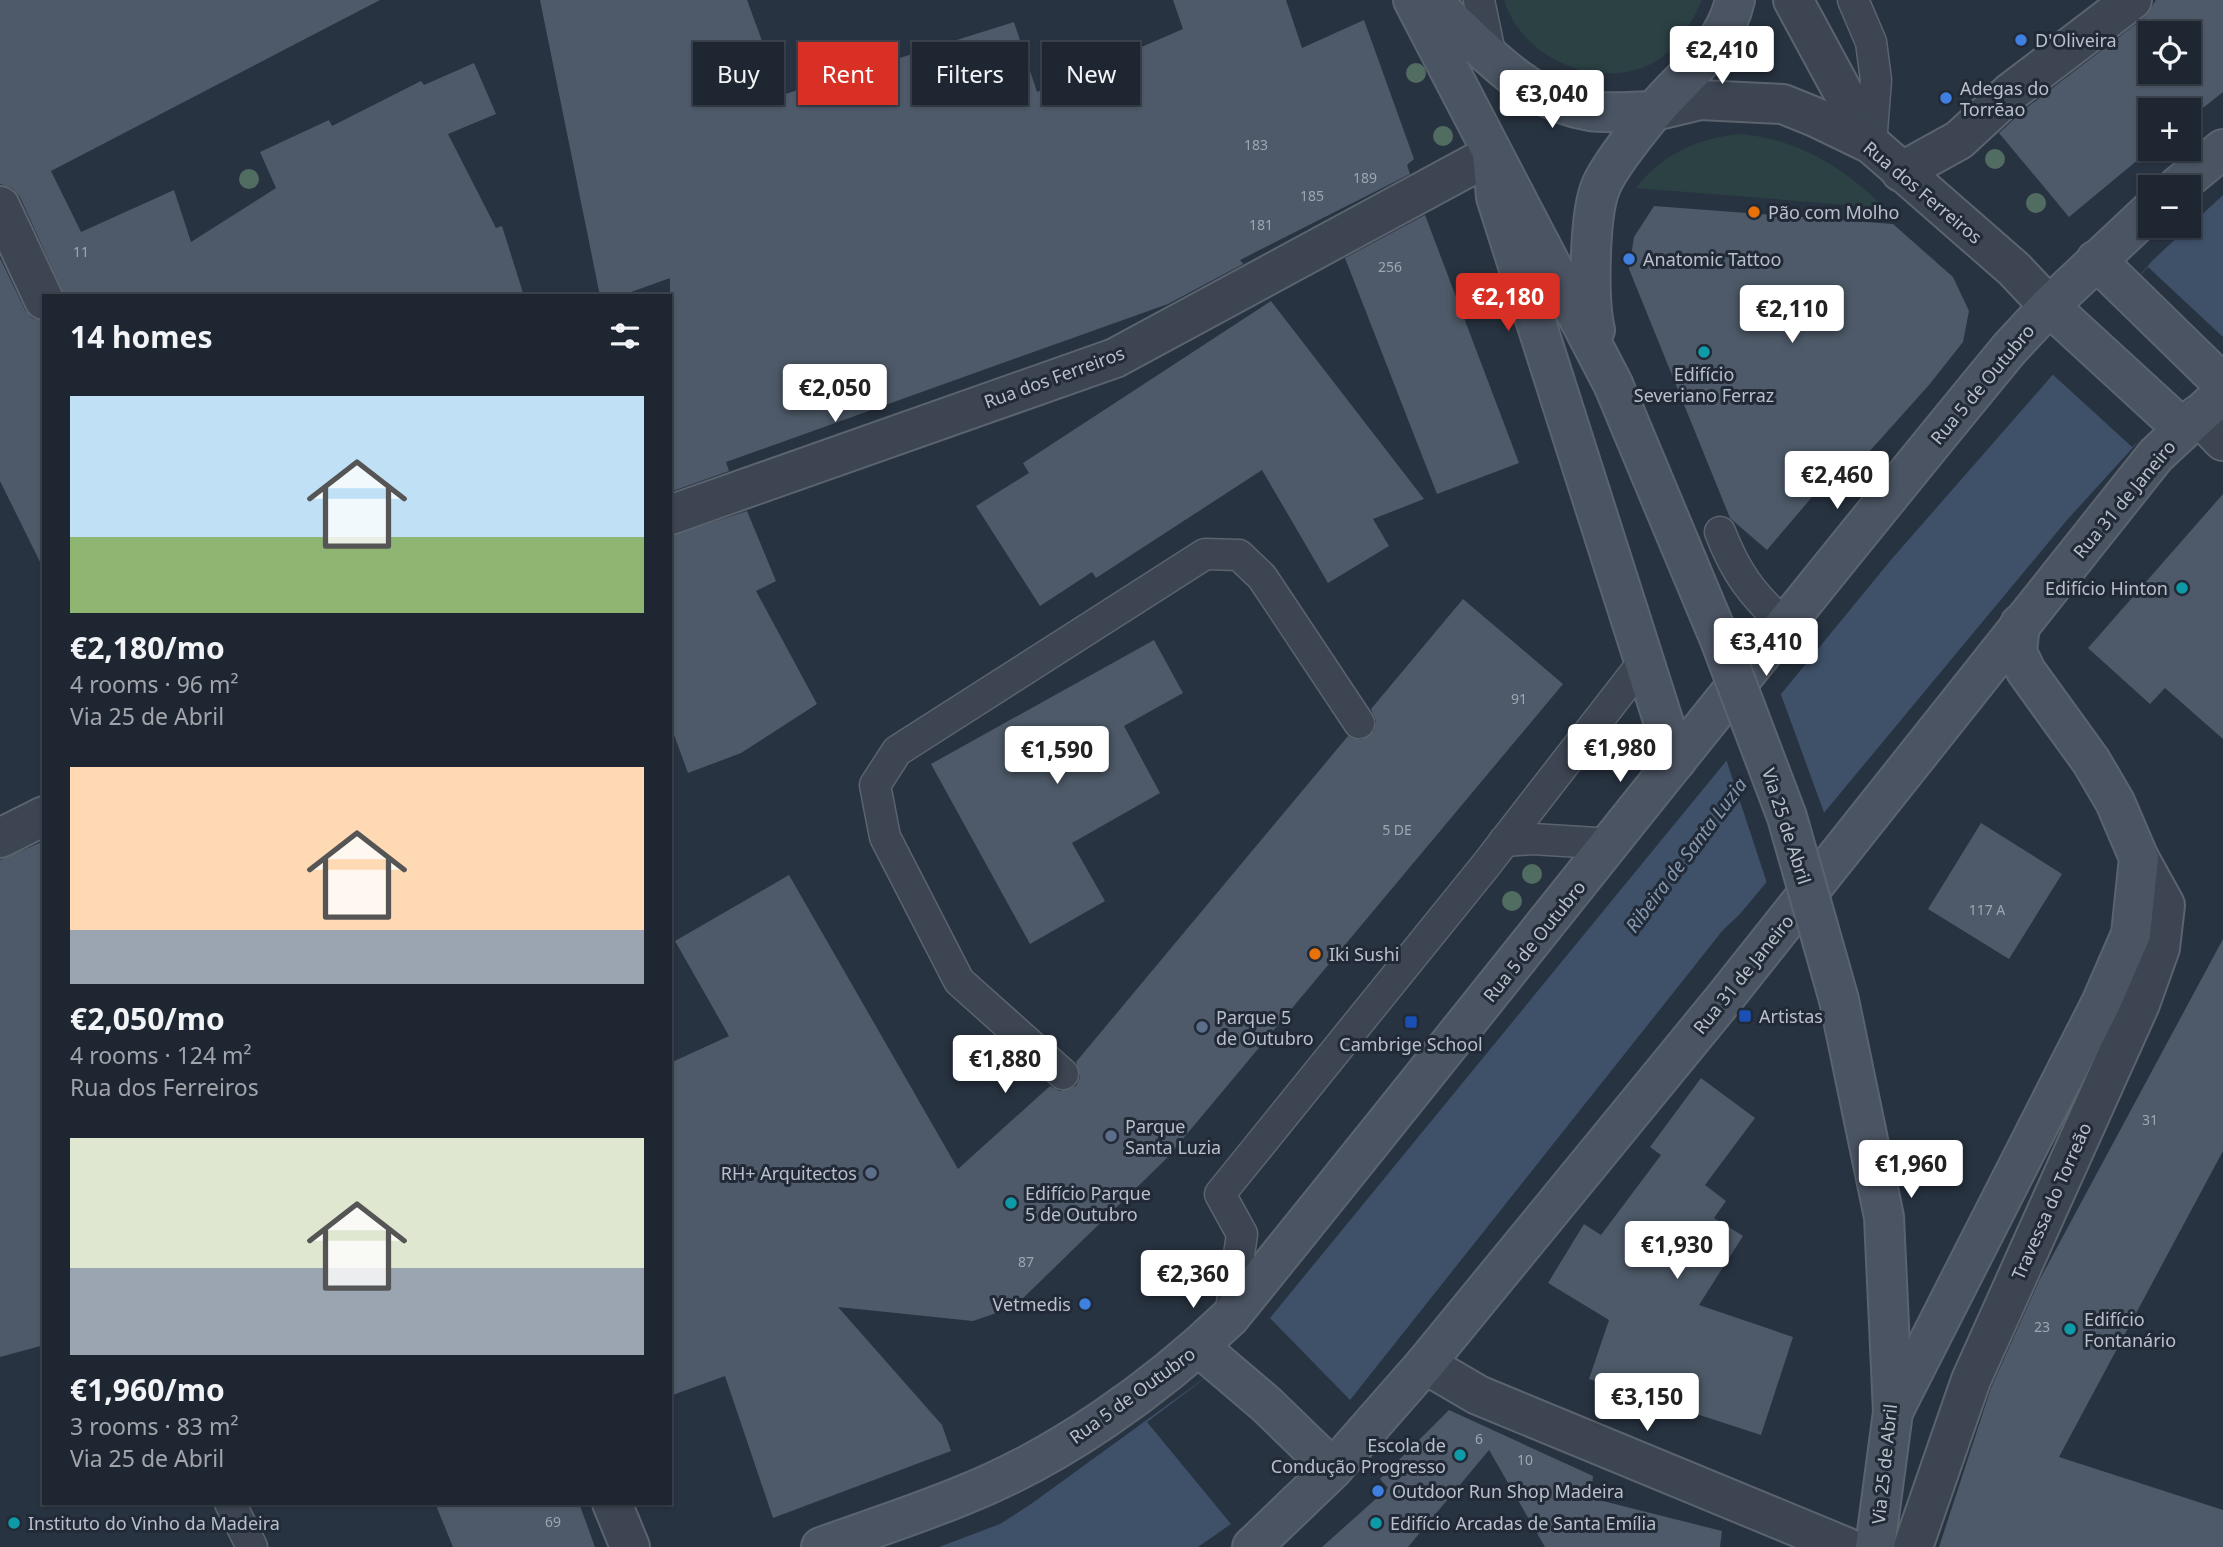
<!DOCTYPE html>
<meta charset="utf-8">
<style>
body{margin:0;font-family:"Noto Sans",sans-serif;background:#2b323d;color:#f1f3f6;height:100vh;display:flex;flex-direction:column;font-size:26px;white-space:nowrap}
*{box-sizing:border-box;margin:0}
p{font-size:23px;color:#a1a5ab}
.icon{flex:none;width:38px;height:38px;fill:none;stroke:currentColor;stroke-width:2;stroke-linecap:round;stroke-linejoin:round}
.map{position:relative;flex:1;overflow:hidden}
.side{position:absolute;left:42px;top:294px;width:630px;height:1211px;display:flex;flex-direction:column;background:#1e2631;border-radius:0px;box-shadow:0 2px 5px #0004,0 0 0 2px #3c434d}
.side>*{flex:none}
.guide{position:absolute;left:693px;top:42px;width:665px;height:63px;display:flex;gap:14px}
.tools{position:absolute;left:2138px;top:21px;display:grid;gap:14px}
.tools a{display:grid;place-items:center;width:63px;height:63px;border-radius:0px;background:#1e2631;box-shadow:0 2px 5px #0004,0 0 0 2px #3c434d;font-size:35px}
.price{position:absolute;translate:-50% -60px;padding:0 16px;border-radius:7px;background:#fff;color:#222;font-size:23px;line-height:46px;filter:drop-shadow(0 2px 4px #0008)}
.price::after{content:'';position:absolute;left:50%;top:42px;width:21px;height:16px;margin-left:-10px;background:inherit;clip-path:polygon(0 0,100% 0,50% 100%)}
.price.active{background:#d93025;color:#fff}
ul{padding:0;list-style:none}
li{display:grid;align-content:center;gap:14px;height:371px;padding:0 28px}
li span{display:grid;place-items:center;height:217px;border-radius:0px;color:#555}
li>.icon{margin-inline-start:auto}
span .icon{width:126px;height:126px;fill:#fffc;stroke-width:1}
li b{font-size:30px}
h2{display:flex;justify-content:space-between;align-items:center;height:84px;padding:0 28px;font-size:30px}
.pill{padding:0 24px;border-radius:0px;background:#1e2631;box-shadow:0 2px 5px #0004,0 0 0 2px #3c434d;font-size:24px;line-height:63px}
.pill.active{background:#d93025;color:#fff}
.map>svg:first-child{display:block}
.green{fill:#2b4143}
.water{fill:#3f5169}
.pier{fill:#283341}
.building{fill:#4e5a69;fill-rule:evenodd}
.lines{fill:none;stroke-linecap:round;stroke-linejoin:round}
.lane-casing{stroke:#5a636e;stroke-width:33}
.street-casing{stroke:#5a636e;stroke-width:42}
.secondary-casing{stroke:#5a636e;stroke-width:42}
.lane{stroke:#3c4551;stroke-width:30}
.street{stroke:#3c4551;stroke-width:38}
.secondary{stroke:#4b5463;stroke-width:38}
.secondary-bridge-casing{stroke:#5a636e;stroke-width:42;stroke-linecap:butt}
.secondary-bridge{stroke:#4b5463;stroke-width:38}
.tree{fill:#516c61}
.shop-dot{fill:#3f7fe0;stroke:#212a36;stroke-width:2.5}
.food-dot{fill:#e8710a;stroke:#212a36;stroke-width:2.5}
.culture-dot{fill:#0f9aa8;stroke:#212a36;stroke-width:2.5}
.transit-dot{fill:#1a4fb4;stroke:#212a36;stroke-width:2.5}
.service-dot{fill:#5c6f8a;stroke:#212a36;stroke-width:2.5}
.labels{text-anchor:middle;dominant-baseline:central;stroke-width:6;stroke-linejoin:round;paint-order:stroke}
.number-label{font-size:14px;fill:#9ea6b2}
.poi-label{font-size:18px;fill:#b9c0cb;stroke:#212a36;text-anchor:start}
.street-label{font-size:18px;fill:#b9c0cb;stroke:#212a36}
.water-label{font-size:19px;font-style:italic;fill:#8397b0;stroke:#212a36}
</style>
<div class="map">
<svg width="2223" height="1547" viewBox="0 0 2223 1547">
<rect width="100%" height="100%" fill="#283341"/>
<!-- green -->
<g class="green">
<path d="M1504,0h198c-12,26 -26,52 -53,65 -55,25 -128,-8 -145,-65z"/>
<path d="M1741,134c60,6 102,33 144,74l-249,-20c25,-34 64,-51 105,-54z"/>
</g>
<!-- water -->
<polygon class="water" points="2223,195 2223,341 2139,432 2138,442 2067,520 1740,914 1723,930 1350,1400 1231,1524 1198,1547 939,1547 1000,1524 1031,1504 1221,1366 1270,1318 1890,561 2153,260"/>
<!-- pier -->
<g class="pier">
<polygon points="2148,267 2223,337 2223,341 2139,432 2138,442 2132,447 2051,373"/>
<polygon points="1780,692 1826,818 1768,886 1726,759"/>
<polygon points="1270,1318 1350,1400 1231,1524 1147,1422 1221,1366"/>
</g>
<!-- building -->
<g class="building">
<polygon points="0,0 380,0 51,171 81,232 174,190 191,242 276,188 260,152 329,120 332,126 421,81 424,85 474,63 496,114 448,134 496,228 502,226 524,296 65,296 20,197 12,188 0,184"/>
<polygon points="540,0 747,0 782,95 1014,22 1037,92 1183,29 1173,0 1286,0 1302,48 1364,20 1414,159 1407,165 1410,174 1240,260 1243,264 1168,304 726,462 729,471 670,492 670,278 620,296 600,296"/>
<path d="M2156,0h67v92l-34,27v-9h-38v39l-82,68 -70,-84 26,-24 120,-92zM2151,33h38v39h-38z"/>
<polygon points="1654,206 1893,224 1953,277 1969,311 1963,342 1929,385 1834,491 1818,490 1767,550 1730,518 1629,269 1634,237"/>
<polygon points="1425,215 1519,463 1437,494 1345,258"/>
<polygon points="0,258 25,310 32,318 44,322 44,570 0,481"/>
<polygon points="1271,301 1424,499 1373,519 1389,546 1328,583 1262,470 1096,578 1092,572 1040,606 976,506 1029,473 1023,463"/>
<polygon points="2223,494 2223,739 2165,688 2150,704 2088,648"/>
<polygon points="747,511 776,581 756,591 817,704 741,753 688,773 670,724 670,536"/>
<polygon points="1463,599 1563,684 1166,1159 1014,1307 973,1321 838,1307 942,1425 951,1451 773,1518 725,1376 670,1396 670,1063 729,1036 675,941 789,875 958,1169 1050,1086 1060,1091 1076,1086 1080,1077 1076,1062 1348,736 1361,740 1374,731 1376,721 1371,709"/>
<polygon points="1154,640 1183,693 1124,726 1160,793 1072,843 1105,901 1030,944 931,764"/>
<polygon points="1981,823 2062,874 2009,959 1928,909"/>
<polygon points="44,841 44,1345 0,1357 0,860"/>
<polygon points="2223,939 2223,1151 2059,1457 2223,1510 2223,1547 1939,1547 1991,1388 2040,1279"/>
<polygon points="1701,1078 1755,1118 1705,1185 1726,1201 1714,1218 1743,1236 1699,1305 1793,1337 1761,1435 1589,1379 1609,1320 1548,1283 1584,1224 1601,1235 1661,1155 1650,1147"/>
<polygon points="1449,1410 1593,1476 1591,1498 1722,1531 1720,1547 1545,1547 1489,1450 1408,1547 1322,1547 1388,1488 1380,1479"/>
<polygon points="435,1503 579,1503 595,1547 453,1547"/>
</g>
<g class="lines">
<!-- lane casing -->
<g class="lane-casing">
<g id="lane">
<polyline points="1479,0 1490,53"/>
<polyline points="1853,0 1871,42 1876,80 1871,144"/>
<path d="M1720,532c16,41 31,61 63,91"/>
<polyline points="1504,841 1533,839 1612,844"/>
<polyline points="1063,1074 959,981 885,837 875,785 897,751 1205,554 1239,555 1262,577 1359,723"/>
<polyline points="1230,1317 1242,1234 1220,1194 1486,865 1645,660"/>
<polyline points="230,1503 252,1547"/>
</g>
</g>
<!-- street casing -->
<g class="street-casing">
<g id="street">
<polyline points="1793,0 1871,144"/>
<polyline points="1654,111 1700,100 1783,104 1815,117 1871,144 2014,269 2049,306"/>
<polyline points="1901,172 1959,140 2011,92 2132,0"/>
<polyline points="0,206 44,300"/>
<polyline points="2198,415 2223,441"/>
<polyline points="670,515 1115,358 1492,154"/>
<polyline points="0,838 44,816"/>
<polyline points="1425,1364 1478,1395 1846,1547"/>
<polyline points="612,1503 630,1547"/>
<polyline points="1913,1547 1971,1380 2140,1004 2160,948 2165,905 2139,858"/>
</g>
</g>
<!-- secondary casing -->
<g class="secondary-casing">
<g id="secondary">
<polyline points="1413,0 1613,384"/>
<path d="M1430,0c48,43 92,100 160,111 20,3 44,0 64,0"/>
<polyline points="1492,154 1496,197 1676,761"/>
<polyline points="2177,187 2223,149"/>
<polyline points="2096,260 2223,384"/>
<polyline points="2049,306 2183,429"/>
<path d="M1595,330c-7,-30 -6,-116 6,-144 8,-19 39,-58 53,-75 30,-36 70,-62 81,-111"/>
<polyline points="1839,1000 1884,1217 1893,1412 1875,1547"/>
<polyline points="1199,1347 1266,1404 1333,1469"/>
<polyline points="1893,1412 2101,1003 2131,934 2139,858 2115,802 2091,761 2026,671 2017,652 2020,624"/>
<path d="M821,1547c47,-17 94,-32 140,-51 97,-38 194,-107 269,-179 261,-322 516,-649 780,-969l39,-42 102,-96"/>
<polyline points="1252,1547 1333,1469 1425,1364 1723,1000 2156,455 2223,393"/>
</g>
</g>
<!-- lane -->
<use href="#lane" class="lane"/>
<!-- street -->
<use href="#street" class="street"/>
<!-- secondary -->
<use href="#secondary" class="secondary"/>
<!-- secondary-bridge casing -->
<g class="secondary-bridge-casing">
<polyline id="secondary-bridge" points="1613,384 1720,640 1787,817 1839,1000"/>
</g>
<!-- secondary-bridge -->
<use href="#secondary-bridge" class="secondary-bridge"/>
</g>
<!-- trees -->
<g class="tree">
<circle cx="1416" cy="73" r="10"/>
<circle cx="1443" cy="136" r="10"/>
<circle cx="1995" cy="159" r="10"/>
<circle cx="249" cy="179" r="10"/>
<circle cx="2036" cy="203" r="10"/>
<circle cx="1532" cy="874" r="10"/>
<circle cx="1512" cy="901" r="10"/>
</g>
<!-- markers -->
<g class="shop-dot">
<circle cx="2021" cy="40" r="7"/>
<circle cx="1946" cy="98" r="7"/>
<circle cx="1629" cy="259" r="7"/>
<circle cx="1085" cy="1304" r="7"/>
<circle cx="1378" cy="1491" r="7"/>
</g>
<g class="food-dot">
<circle cx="1754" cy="212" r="7"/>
<circle cx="1315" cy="954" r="7"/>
</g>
<g class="culture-dot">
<circle cx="1704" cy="352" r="7"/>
<circle cx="2182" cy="588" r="7"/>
<circle cx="1011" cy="1203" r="7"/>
<circle cx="2070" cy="1329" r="7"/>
<circle cx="1460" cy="1455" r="7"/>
<circle cx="14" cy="1523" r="7"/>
<circle cx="1376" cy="1523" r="7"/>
</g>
<g class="transit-dot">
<rect x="1738" y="1009" width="14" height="14" rx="3.5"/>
<rect x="1404" y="1015" width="14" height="14" rx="3.5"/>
</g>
<g class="service-dot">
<circle cx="1202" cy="1027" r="7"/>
<circle cx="1111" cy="1136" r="7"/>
<circle cx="871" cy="1173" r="7"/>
</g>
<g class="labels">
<!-- number labels -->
<g class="number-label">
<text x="1256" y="144">183</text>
<text x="1365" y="177">189</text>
<text x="1312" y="195">185</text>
<text x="1261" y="224">181</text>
<text x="81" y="251">11</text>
<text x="1390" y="266">256</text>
<text x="1519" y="698">91</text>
<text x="1397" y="829">5 DE</text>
<text x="1987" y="909">117 A</text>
<text x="2150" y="1119">31</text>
<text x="1026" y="1261">87</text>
<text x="2042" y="1326">23</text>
<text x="1479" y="1438">6</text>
<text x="1525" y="1459">10</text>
<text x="553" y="1521">69</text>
</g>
<!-- poi labels -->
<g class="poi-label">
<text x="2035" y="40">D'Oliveira</text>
<text x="1960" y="88">Adegas do<tspan x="1960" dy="21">Torrẽao</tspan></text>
<text x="1768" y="212">Pão com Molho</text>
<text x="1643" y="259">Anatomic Tattoo</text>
<text x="1704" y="374" text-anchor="middle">Edifício<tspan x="1704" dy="21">Severiano Ferraz</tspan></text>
<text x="2168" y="588" text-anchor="end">Edifício Hinton</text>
<text x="1329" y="954">Iki Sushi</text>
<text x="1759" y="1016">Artistas</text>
<text x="1216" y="1017">Parque 5<tspan x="1216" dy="21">de Outubro</tspan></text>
<text x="1411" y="1044" text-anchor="middle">Cambrige School</text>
<text x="1125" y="1126">Parque<tspan x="1125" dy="21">Santa Luzia</tspan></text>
<text x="857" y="1173" text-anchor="end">RH+ Arquitectos</text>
<text x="1025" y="1193">Edifício Parque<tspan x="1025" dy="21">5 de Outubro</tspan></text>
<text x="1071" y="1304" text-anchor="end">Vetmedis</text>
<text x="2084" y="1319">Edifício<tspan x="2084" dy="21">Fontanário</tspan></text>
<text x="1446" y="1445" text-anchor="end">Escola de<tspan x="1446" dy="21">Condução Progresso</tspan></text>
<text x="1392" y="1491">Outdoor Run Shop Madeira</text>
<text x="28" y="1523">Instituto do Vinho da Madeira</text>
<text x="1390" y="1523">Edifício Arcadas de Santa Emília</text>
</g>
<!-- street labels -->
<g class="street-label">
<text transform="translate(1923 192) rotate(40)">Rua dos Ferreiros</text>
<text transform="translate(1054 377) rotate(-20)">Rua dos Ferreiros</text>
<text transform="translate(1982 384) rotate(-50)">Rua 5 de Outubro</text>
<text transform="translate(2124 499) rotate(-50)">Rua 31 de Janeiro</text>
<text transform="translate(1787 826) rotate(72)">Via 25 de Abril</text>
<text transform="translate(1534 941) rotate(-51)">Rua 5 de Outubro</text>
<text transform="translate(1743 974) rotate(-51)">Rua 31 de Janeiro</text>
<text transform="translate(2051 1201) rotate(-66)">Travessa do Torreão</text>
<text transform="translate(1132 1395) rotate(-36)">Rua 5 de Outubro</text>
<text transform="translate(1884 1464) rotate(-84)">Via 25 de Abril</text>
</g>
<!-- water labels -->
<g class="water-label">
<text transform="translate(1686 855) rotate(-53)">Ribeira de Santa Luzia</text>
</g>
</g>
</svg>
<div class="tools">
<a><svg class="icon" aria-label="locate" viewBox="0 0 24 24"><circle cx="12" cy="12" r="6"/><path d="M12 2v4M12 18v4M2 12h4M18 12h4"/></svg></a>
<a>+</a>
<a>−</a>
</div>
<b class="price" style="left:1722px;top:86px">€2,410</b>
<b class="price" style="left:1552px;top:130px">€3,040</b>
<b class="price active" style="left:1508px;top:333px">€2,180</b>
<b class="price" style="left:1792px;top:345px">€2,110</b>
<b class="price" style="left:835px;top:424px">€2,050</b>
<b class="price" style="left:1837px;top:511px">€2,460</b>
<b class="price" style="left:1766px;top:678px">€3,410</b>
<b class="price" style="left:1620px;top:784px">€1,980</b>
<b class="price" style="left:1057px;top:786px">€1,590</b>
<b class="price" style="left:1005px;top:1095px">€1,880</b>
<b class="price" style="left:1911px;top:1200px">€1,960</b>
<b class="price" style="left:1677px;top:1281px">€1,930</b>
<b class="price" style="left:1193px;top:1310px">€2,360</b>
<b class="price" style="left:1647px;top:1433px">€3,150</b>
<div class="guide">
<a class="pill">Buy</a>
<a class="pill active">Rent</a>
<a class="pill">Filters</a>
<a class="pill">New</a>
</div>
<section class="side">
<h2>14 homes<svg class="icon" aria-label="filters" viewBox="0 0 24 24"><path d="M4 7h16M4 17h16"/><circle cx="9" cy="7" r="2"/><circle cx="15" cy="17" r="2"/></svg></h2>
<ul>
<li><span style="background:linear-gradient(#bfe0f5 65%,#8fb573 0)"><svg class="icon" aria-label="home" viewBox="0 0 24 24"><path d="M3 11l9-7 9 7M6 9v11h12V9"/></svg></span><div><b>€2,180/mo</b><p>4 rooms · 96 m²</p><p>Via 25 de Abril</p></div></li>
<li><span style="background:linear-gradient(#ffd9b3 75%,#9aa5b1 0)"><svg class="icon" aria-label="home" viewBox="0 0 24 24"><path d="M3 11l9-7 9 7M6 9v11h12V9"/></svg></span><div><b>€2,050/mo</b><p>4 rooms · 124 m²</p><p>Rua dos Ferreiros</p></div></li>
<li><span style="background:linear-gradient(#dfe7d0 60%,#9aa5b1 0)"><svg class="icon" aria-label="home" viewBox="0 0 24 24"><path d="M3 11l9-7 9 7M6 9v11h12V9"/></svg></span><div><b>€1,960/mo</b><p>3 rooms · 83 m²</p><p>Via 25 de Abril</p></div></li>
</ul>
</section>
</div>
